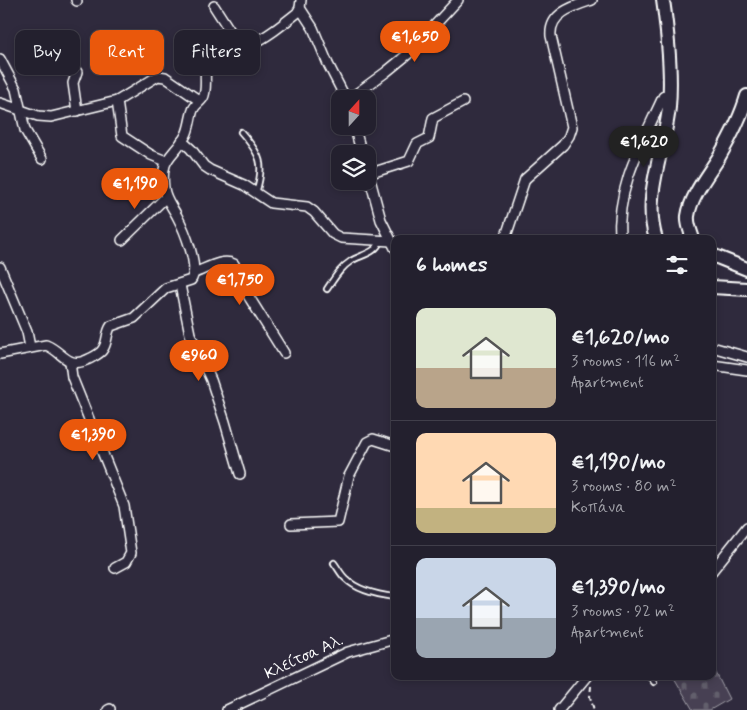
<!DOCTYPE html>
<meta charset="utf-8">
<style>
body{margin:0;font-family:Mynerve,sans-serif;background:#2f2d3a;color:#f1f3f6;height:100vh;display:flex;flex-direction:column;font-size:19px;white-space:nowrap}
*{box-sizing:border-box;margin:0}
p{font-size:16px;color:#a3a3aa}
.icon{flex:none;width:28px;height:28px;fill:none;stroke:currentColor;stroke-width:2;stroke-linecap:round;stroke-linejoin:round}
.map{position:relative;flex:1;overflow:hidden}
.drawer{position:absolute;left:391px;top:235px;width:325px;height:445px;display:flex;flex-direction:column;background:#23202e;border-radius:10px;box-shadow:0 2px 8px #0003,0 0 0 1px #403e4a}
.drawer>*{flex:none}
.guide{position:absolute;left:15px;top:30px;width:301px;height:45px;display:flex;gap:10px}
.needle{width:32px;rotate:21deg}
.fabs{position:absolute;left:331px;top:90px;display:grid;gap:10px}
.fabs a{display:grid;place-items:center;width:45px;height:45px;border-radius:10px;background:#23202e;box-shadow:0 2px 8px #0003,0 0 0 1px #403e4a;font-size:25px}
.price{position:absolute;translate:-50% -42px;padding:0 11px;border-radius:18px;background:#ea580c;color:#fff;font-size:16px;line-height:32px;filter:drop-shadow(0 1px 2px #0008)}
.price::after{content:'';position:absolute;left:50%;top:30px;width:15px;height:11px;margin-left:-8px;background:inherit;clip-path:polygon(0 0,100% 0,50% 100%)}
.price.current{background:#222;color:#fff}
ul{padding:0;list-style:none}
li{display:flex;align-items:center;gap:15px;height:125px;padding:0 25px}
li+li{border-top:1px solid #403e4a}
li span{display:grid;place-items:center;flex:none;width:140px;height:100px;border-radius:10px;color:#555}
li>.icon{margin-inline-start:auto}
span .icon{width:60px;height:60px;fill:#fffc;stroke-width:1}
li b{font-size:21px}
h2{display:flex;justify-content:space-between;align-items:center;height:60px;padding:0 25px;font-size:21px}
.pill{padding:0 18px;border-radius:10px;background:#23202e;box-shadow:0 2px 8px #0003,0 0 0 1px #403e4a;font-size:18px;line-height:45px}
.pill.current{background:#ea580c;color:#fff}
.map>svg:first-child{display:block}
.cemetery{fill:url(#cemetery-stones);stroke:#a2a0a8}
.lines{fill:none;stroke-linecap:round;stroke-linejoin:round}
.service-casing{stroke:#fff;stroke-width:8}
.minor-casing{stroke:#fff;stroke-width:12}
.secondary-casing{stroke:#fff;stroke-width:16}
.path{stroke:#fff;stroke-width:2;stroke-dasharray:5 4;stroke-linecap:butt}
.service{stroke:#2f2a3d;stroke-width:4.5}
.minor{stroke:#2f2a3d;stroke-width:9}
.secondary{stroke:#2f2a3d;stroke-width:12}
.labels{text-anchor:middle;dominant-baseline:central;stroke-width:4.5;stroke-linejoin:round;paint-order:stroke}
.street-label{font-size:16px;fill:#fff;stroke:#2f2a3d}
</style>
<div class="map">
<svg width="747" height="710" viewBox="0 0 747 710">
<defs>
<pattern id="cemetery-stones" width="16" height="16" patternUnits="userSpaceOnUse" patternTransform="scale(1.25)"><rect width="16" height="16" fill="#464152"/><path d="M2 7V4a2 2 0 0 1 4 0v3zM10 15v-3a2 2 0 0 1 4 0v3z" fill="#625e6c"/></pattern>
</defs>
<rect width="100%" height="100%" fill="#2f2a3d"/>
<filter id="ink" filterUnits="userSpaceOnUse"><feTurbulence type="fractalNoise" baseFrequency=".02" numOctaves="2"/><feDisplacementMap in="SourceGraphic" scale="10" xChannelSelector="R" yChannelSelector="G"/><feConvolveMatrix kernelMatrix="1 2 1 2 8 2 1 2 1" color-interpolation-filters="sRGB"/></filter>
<g filter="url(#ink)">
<!-- cemetery -->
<polygon class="cemetery" points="713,667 729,699 710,710 693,710 673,676 712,676"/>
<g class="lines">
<!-- service casing -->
<g class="service-casing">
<g id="service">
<path d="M241,132c20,23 24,32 15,61"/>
<path d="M327,289c7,-10 13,-21 24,-28 9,-6 27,-8 29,-21"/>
<path d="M334,563c4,5 7,12 12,16 12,12 33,16 49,18"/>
<polyline points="650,676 654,682"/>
</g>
</g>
<!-- minor casing -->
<g class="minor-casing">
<g id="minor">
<polyline points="76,0 77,1"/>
<polyline points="214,6 241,48"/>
<polyline points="300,8 313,28 328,64 346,99"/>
<polyline points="0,59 16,89 25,130 42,159"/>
<polyline points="77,72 73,83 77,111"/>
<polyline points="349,99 386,72 408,54 458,0"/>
<polyline points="117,101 158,76 165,77 200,101"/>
<polyline points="0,103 38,116 51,117 117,101 122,136 151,155 166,161"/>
<polyline points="354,126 362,154"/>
<polyline points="182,141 191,149 204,166 210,170 244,185 271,203 307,207 314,212 333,234 341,238 391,241"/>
<polyline points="368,172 381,220 395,248"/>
<polyline points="368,174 409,161 417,144 429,138 433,118 463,102"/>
<path d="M505,239l20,-60 38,-34 6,-9 3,-9 -21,-91c-2,-23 23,-30 41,-36"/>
<path d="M620,239c-4,-52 22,-96 43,-142l7,-5"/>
<polyline points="122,240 166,197"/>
<polyline points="0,267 27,332 30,347"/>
<path d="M194,273c12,-4 28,-15 40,-9l15,33 35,56"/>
<polyline points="180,285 190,334 211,380 225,422 240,474"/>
<polyline points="712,347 747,357"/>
<path d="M0,354l46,-9c18,7 21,26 45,13 4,-2 10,-5 12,-9 5,-7 3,-16 8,-23l23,-8 32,-30 25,-8c9,-13 -7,-51 -14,-64 -5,-10 -12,-17 -13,-28 -4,-32 9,-30 22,-53 4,-8 4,-17 7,-25 2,-6 7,-7 10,-12 6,-11 -2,-30 7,-40 4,-4 32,-10 40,-13 17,-8 32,-20 47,-32l3,-5 1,-8"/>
<polyline points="70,362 72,377 124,506 131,553 126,562 115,568"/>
<polyline points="712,365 747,370"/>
<polyline points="291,524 338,522 349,476 367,442 373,439 395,446"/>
<polyline points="712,571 747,527"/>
<polyline points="108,710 110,709"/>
<polyline points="227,710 348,652 395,639"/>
<polyline points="559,710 587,676"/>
</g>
</g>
<!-- secondary casing -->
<g class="secondary-casing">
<g id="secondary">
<path d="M656,239c-14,-43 9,-89 13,-132 3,-35 -1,-72 -6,-107"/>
<path d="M693,239c-2,-7 -6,-15 -5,-23 3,-21 20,-41 31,-59 11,-19 22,-40 28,-61"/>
<polyline points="712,255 747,269"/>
<polyline points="712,287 747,289"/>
</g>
</g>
<!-- path -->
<polyline class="path" points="591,686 590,697 594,710"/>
<!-- service -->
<use href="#service" class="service"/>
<!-- minor -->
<use href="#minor" class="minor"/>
<!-- secondary -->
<use href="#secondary" class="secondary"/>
</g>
</g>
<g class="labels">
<!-- street labels -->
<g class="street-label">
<text transform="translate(304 657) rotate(-25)">Κλείτσα Αλ.</text>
</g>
</g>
</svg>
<div class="fabs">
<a><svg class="needle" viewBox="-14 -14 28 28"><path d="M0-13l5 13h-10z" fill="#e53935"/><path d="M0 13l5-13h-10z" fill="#a3a3aa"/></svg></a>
<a><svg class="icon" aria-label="layers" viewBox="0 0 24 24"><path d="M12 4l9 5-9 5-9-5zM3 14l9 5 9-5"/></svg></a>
</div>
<b class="price" style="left:415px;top:63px">€1,650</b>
<b class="price current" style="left:644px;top:168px">€1,620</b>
<b class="price" style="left:135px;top:210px">€1,190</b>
<b class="price" style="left:240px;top:306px">€1,750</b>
<b class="price" style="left:199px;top:382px">€960</b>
<b class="price" style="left:93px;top:461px">€1,390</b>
<div class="guide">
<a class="pill">Buy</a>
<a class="pill current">Rent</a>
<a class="pill">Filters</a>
</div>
<section class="drawer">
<h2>6 homes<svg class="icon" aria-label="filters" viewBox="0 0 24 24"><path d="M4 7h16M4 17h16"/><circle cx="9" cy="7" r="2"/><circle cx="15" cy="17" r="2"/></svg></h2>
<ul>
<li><span style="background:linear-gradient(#dfe7d0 60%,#b9a48a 0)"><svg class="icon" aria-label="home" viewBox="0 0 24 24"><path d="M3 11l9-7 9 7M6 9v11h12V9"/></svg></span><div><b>€1,620/mo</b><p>3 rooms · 116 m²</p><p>Apartment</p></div></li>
<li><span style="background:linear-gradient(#ffd9b3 75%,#c2b280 0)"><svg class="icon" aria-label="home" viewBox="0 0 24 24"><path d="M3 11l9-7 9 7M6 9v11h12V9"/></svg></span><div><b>€1,190/mo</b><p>3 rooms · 80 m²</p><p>Κοπάνα</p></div></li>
<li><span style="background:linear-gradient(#c9d6e8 60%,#9aa5b1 0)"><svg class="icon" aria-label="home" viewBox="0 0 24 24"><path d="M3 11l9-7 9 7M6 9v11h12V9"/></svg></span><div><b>€1,390/mo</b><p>3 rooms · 92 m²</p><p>Apartment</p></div></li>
</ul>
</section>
</div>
